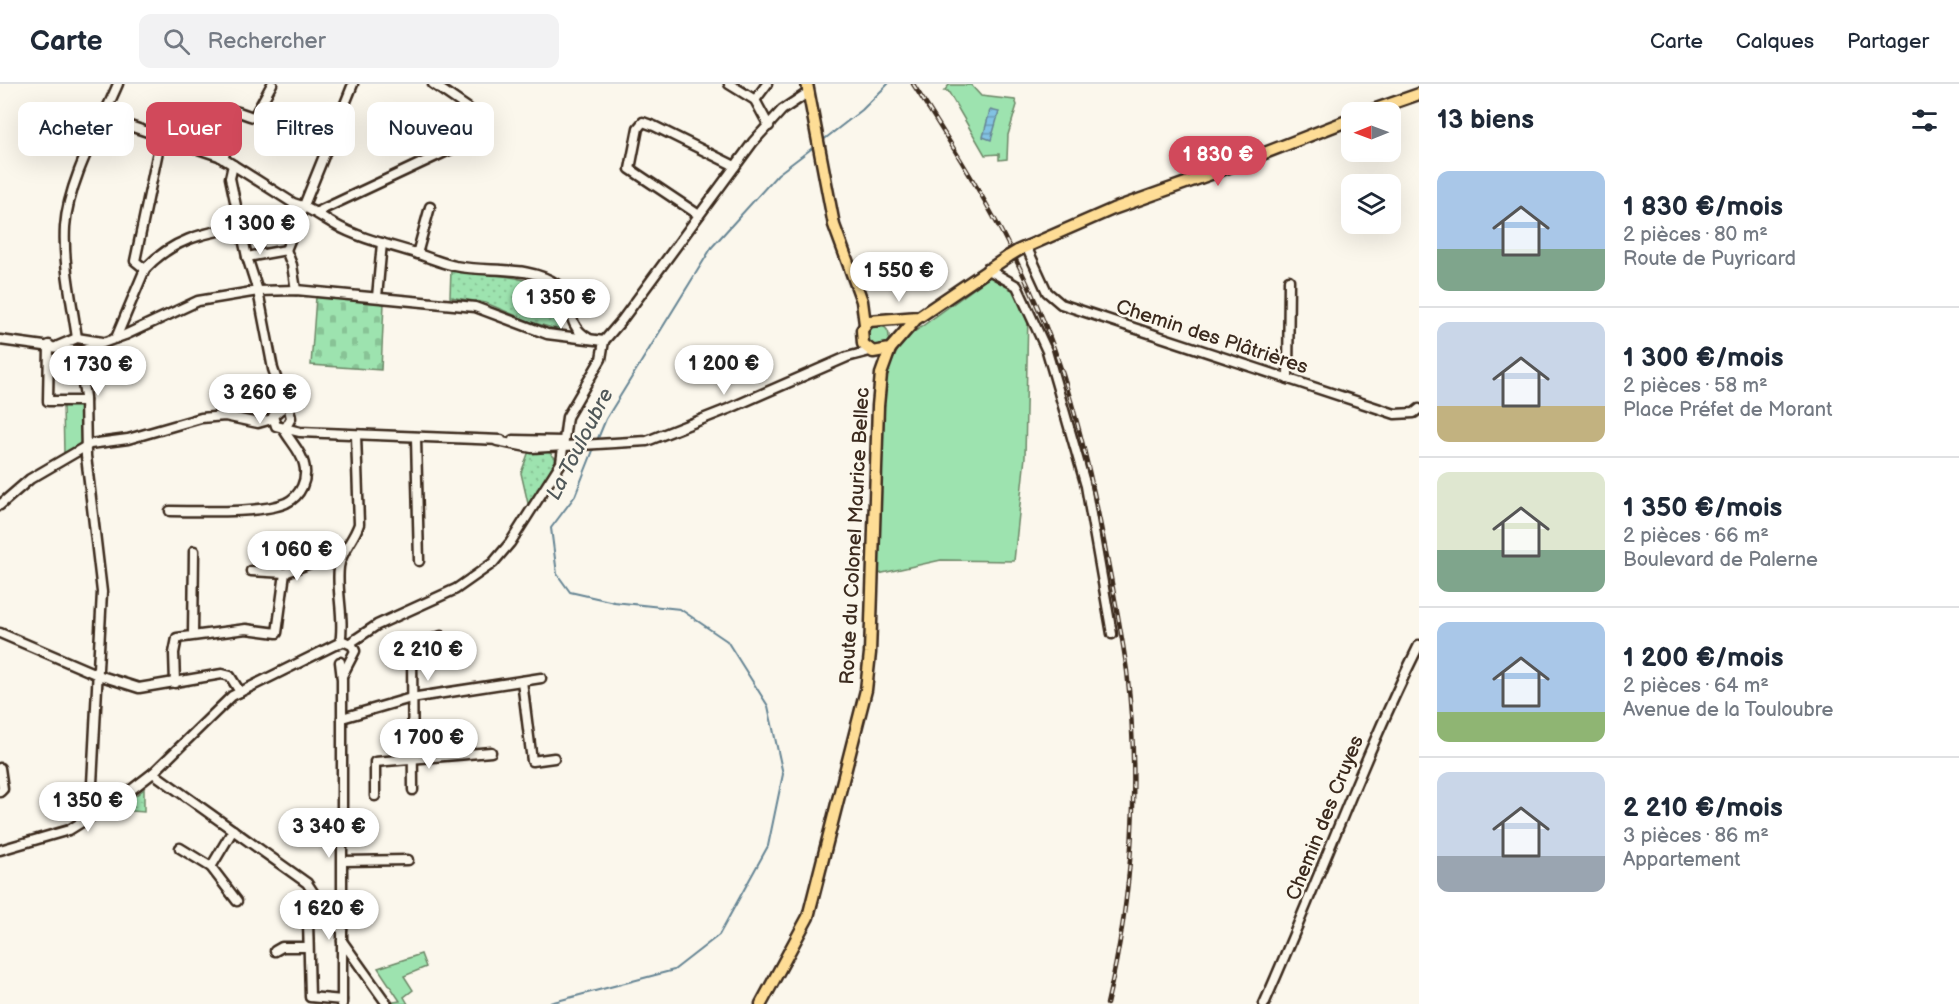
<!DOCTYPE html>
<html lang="fr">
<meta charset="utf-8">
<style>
body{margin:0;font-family:"Balsamiq Sans",sans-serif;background:#f2f2f3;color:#1f2937;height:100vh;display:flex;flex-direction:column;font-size:22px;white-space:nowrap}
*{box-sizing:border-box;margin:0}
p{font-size:20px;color:#747a83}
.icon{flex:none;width:33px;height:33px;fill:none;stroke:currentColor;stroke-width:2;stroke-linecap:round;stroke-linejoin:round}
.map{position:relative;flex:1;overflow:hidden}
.sheet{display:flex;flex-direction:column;background:#fff;width:540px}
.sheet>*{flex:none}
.top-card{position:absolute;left:18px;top:18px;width:570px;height:54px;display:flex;gap:12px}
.needle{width:39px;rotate:269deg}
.buttons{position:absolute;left:1341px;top:18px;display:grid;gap:12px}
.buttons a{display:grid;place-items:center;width:60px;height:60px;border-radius:12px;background:#fff;box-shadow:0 6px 24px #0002;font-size:30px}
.price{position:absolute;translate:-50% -51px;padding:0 14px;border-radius:21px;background:#fff;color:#222;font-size:20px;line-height:39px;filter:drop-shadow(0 2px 3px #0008)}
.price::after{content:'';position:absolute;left:50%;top:36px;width:18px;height:14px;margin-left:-9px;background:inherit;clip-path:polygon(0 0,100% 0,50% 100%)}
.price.selected{background:#d1495b;color:#fff}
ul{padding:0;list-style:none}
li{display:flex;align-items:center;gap:18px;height:150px;padding:0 18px}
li+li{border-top:2px solid #e0e1e3}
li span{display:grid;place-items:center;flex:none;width:168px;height:120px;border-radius:12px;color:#555}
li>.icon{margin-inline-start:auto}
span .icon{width:72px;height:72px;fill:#fffc;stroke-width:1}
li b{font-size:26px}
h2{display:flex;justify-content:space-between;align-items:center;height:72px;padding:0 18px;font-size:26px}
.chip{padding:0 21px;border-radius:12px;background:#fff;box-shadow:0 6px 24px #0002;font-size:21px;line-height:54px}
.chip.selected{background:#d1495b;color:#fff}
header{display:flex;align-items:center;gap:36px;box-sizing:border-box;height:84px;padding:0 30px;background:#fff;border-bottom:2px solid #e0e1e3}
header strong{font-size:28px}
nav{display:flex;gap:33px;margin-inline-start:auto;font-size:21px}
.search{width:420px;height:54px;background:#f2f2f3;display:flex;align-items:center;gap:15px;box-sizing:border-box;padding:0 21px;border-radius:12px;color:#747a83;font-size:22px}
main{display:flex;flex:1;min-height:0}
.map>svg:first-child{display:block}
.grass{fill:#9de3af;stroke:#6c8666;stroke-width:1.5}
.cemetery{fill:url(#cemetery-stones);stroke:#6c8666;stroke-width:1.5}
.park{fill:url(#park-dots);stroke:#6c8666;stroke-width:1.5}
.water{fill:url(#water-rules);stroke:#668594;stroke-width:1.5}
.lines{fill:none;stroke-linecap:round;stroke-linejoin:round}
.stream{stroke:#668594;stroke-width:2}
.minor-casing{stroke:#3b2a1e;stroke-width:13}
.major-casing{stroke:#3b2a1e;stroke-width:15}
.minor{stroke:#fbf7ec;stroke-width:8}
.major{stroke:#fedd96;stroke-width:10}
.rail-casing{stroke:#3b2a1e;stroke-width:4.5}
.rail{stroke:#fbf7ec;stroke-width:2;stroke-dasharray:7;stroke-linecap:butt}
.major-bridge-casing{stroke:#3b2a1e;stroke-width:15;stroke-linecap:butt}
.major-bridge{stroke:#fedd96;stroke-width:10}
.labels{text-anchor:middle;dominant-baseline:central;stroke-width:5;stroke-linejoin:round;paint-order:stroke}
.street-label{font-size:20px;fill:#3b2a1e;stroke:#fbf7ec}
.water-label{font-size:21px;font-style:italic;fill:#505859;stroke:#fbf7ec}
</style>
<header>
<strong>Carte</strong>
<div class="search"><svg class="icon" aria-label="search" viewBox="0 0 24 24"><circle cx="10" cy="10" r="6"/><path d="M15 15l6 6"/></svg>Rechercher</div>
<nav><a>Carte</a><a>Calques</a><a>Partager</a></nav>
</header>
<main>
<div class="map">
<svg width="1419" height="920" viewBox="0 0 1419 920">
<defs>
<pattern id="cemetery-stones" width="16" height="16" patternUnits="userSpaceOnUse" patternTransform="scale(1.5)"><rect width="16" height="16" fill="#9de3af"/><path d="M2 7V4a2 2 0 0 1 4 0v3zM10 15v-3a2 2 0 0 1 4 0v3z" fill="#88c396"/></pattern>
<pattern id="park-dots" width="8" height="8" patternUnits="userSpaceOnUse" patternTransform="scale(1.5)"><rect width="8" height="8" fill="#9de3af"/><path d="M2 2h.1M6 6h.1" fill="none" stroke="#88c396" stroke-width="1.8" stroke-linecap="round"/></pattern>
<pattern id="water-rules" width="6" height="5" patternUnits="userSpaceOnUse" patternTransform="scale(1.5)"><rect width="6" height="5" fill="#82c2e3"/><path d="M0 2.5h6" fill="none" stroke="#6c9eb7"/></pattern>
</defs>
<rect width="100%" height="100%" fill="#fbf7ec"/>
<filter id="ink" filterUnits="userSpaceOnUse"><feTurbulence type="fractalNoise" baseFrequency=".0167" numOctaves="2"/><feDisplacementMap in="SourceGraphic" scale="12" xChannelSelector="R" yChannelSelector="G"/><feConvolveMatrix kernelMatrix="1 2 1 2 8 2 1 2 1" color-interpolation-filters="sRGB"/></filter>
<g filter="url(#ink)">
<!-- grass -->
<g class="grass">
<polygon points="949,1 971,1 981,12 1015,16 1017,21 1008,51 1007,75 999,76 999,70 985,71 948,7 944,7"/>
<polygon points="994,190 1012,201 1028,229 1025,373 1014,477 941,476 878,490 883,297 902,257"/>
<circle cx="878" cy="252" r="11"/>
<polygon points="63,320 80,320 82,364 64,370"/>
<polygon points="421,870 426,883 404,892 413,906 404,913 408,920 394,920 393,918 400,917 378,884"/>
</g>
<!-- cemetery -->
<polygon class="cemetery" points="316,213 384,219 381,286 311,281"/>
<!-- park -->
<g class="park">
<path d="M451,186c39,6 73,3 107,24l4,11 -2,25 -29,-8 -45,-19 -36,-6z"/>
<polygon points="529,367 548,367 556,375 529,424 521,389"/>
<polygon points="144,705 144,728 118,726"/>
</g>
<!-- water -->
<polygon class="water" points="990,26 999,28 991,56 983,53"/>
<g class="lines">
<!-- stream -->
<g class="stream">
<polyline points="822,57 862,26 888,0"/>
<polyline points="596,359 606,335 712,163 778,90 815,62"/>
<polyline points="546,920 674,886 719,851 768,762 783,690 768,622 727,557 680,525 614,518 570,508 557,490 551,444 575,412 594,364"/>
</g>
<!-- minor casing -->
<g class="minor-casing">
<g id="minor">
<polyline points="729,0 755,16 769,42"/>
<polyline points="755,16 767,0"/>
<path d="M103,33l116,39 74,47c16,4 27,13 41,21 24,14 55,21 82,29 13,5 26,10 39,13 34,7 73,-2 103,19 19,14 4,38 30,53"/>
<path d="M223,75l3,-9 -5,-33c10,-13 21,-2 33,0l18,-33"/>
<polyline points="233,81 230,94 247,173 258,207 273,285 281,308 281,325"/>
<polyline points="317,128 462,60 468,24 433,0"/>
<polyline points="699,131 630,85 638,44 643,38 654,42 735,82"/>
<polyline points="1026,162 1047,208 1061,220 1395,330 1414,329 1419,325"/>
<polyline points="286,166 353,0"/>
<polyline points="286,166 292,181 296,206"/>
<polyline points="417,170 430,123"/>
<polyline points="247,173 286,166"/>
<polyline points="145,185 135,177 161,53"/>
<polyline points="987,185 1017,202 1047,267 1086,402 1112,550"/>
<polyline points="377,213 382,159"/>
<path d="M77,254c-5,-36 -14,-74 -12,-111 3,-46 35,-101 53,-143"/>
<path d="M116,254l29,-69c27,-29 57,-36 95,-42"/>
<polyline points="0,256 81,267 125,251 198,217 258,207 296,206 475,223 547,250 604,257"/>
<polyline points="49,261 48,317 85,317"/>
<polyline points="58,262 77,254 102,258"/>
<polyline points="78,267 85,313 86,372 102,508 91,719 94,730"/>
<polyline points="1288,295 1289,196"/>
<polyline points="285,305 291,334 286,343"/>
<polyline points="281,325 273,332 276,342 300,348 501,356"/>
<polyline points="416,354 419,477"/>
<polyline points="513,356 563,357"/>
<polyline points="497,357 532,364 647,357 728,325 847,273 870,267"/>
<polyline points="0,421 30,395 90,360 128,355 201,334 225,332 258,339 272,335"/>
<path d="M170,427c29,0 90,3 116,-8 15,-7 22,-24 18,-39 -3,-13 -15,-24 -21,-36"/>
<polyline points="251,487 285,489 333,470 343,470"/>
<polyline points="0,549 98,591 139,604 222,590 230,592 240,608"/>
<polyline points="193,551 194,467"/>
<path d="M340,559c5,-25 -4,-51 -1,-76 2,-16 15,-27 20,-43l-3,-89"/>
<polyline points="350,559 377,541 456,505 493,479 510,459 561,379 567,333 601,275 604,257 622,236 753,58 782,26 809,8"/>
<polyline points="340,578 342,595 342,920"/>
<polyline points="522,597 532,677 554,674"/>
<polyline points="175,599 174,569 177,554 246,545 277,549 285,489"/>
<polyline points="342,634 411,614 541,594"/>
<polyline points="0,684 3,705 0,708"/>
<polyline points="153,689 307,799 334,840 342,846"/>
<polyline points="413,706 412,567 414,563 441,552"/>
<polyline points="375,712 375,678 491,668"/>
<polyline points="180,764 211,783 237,817"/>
<polyline points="0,766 69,746 122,713 153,689 232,612 343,557 352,561 355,567 342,592"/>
<polyline points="343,777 408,776"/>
<polyline points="211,783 233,746"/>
<polyline points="294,829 308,837 310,913 342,916"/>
<polyline points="342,857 387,920"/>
<polyline points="275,867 282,863 308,863"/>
<path d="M1264,920c53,-119 97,-242 155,-359"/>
</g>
</g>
<!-- major casing -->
<g class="major-casing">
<g id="major">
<polyline points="807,0 834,141 862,217 865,240"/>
<polyline points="1367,28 1419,10"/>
<polyline points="1019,166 1113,125 1211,90 1352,35"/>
<polyline points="918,233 869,237 862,246 863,260 873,268 890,265 916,235 1009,172"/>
<polyline points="761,920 808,833 866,606 870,569 878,322 881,290 890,265"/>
</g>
</g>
<!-- minor -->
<use href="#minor" class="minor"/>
<!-- major -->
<use href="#major" class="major"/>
<!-- rail casing -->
<g class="rail-casing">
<path id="rail" d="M913,0c49,76 97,154 131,238 29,72 46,148 61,225 8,41 16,82 22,124 13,110 6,225 -20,333"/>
</g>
<!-- rail -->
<use href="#rail" class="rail"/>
<!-- major-bridge casing -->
<g class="major-bridge-casing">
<polyline id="major-bridge" points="1009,172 1019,166"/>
</g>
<!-- major-bridge -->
<use href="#major-bridge" class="major-bridge"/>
</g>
</g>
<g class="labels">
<!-- street labels -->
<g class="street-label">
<text transform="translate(1212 253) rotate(18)">Chemin des Plâtrières</text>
<text transform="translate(855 452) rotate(-87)">Route du Colonel Maurice Bellec</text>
<text transform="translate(1325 734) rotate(-68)">Chemin des Cruyes</text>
</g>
<!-- water labels -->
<g class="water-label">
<text transform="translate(580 360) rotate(-63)">La Touloubre</text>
</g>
</g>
</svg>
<div class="buttons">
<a><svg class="needle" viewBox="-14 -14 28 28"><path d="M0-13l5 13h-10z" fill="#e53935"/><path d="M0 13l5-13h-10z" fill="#747a83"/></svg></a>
<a><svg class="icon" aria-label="layers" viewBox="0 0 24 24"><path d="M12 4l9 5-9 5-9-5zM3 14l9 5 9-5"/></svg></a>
</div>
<b class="price selected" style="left:1218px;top:103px">1 830 €</b>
<b class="price" style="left:260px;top:172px">1 300 €</b>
<b class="price" style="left:899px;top:219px">1 550 €</b>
<b class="price" style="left:561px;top:246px">1 350 €</b>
<b class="price" style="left:724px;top:312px">1 200 €</b>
<b class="price" style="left:98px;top:313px">1 730 €</b>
<b class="price" style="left:260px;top:341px">3 260 €</b>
<b class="price" style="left:297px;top:498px">1 060 €</b>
<b class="price" style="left:428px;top:598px">2 210 €</b>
<b class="price" style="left:429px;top:686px">1 700 €</b>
<b class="price" style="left:88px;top:749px">1 350 €</b>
<b class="price" style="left:329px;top:775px">3 340 €</b>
<b class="price" style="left:329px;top:857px">1 620 €</b>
<div class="top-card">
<a class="chip">Acheter</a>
<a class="chip selected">Louer</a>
<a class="chip">Filtres</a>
<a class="chip">Nouveau</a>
</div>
</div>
<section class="sheet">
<h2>13 biens<svg class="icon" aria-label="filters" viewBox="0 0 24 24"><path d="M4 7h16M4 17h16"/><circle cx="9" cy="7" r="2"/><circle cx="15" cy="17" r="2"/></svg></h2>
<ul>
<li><span style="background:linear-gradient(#a9c7e8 65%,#7fa58c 0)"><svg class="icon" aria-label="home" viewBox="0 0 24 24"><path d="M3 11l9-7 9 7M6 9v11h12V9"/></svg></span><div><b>1 830 €/mois</b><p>2 pièces · 80 m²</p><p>Route de Puyricard</p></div></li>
<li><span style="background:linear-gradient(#c9d6e8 70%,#c2b280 0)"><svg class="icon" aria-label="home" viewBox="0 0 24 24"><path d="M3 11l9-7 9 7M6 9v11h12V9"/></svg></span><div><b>1 300 €/mois</b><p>2 pièces · 58 m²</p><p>Place Préfet de Morant</p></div></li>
<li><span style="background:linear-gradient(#dfe7d0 65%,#7fa58c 0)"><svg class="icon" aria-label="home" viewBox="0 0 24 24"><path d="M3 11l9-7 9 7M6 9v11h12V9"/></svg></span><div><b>1 350 €/mois</b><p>2 pièces · 66 m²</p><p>Boulevard de Palerne</p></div></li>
<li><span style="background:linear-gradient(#a9c7e8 75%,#8fb573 0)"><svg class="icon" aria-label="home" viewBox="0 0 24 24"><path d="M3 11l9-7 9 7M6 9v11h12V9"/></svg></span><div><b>1 200 €/mois</b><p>2 pièces · 64 m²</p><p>Avenue de la Touloubre</p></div></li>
<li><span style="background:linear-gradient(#c9d6e8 70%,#9aa5b1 0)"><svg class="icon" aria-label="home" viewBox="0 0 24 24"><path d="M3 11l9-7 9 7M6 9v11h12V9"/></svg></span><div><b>2 210 €/mois</b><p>3 pièces · 86 m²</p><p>Appartement</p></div></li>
</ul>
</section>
</main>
